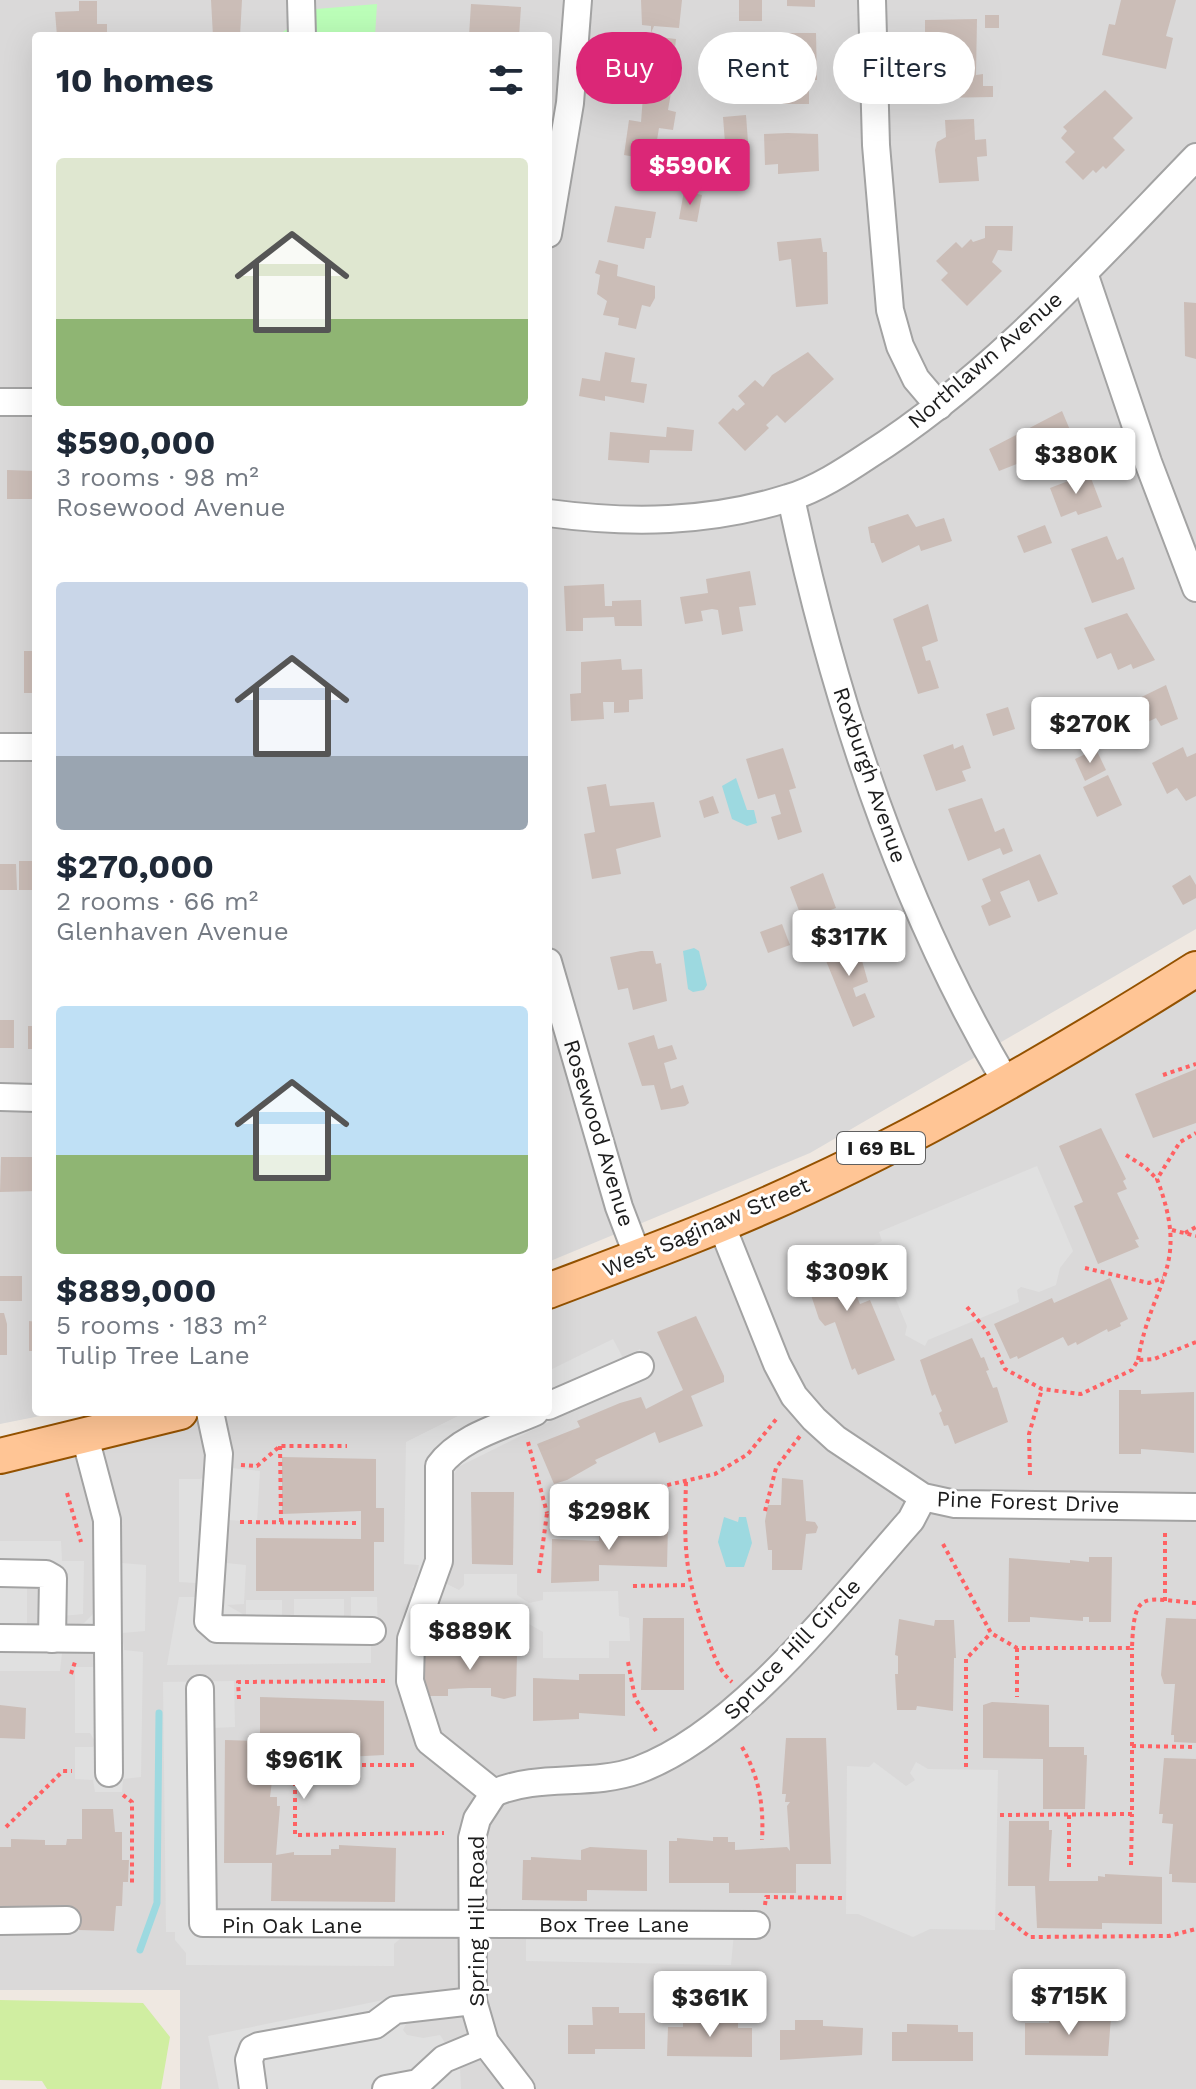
<!DOCTYPE html>
<meta charset="utf-8">
<style>
body{margin:0;font-family:"Work Sans",sans-serif;background:#f6f6f7;color:#1f2937;height:100vh;display:flex;flex-direction:column;font-size:30px;white-space:nowrap}
*{box-sizing:border-box;margin:0}
p{font-size:26px;color:#747a83}
.icon{flex:none;width:44px;height:44px;fill:none;stroke:currentColor;stroke-width:2;stroke-linecap:round;stroke-linejoin:round}
.map{position:relative;flex:1;overflow:hidden}
.sheet{position:absolute;left:32px;top:32px;width:520px;height:1384px;display:flex;flex-direction:column;background:#fff;border-radius:8px;box-shadow:0 8px 32px #0002}
.sheet>*{flex:none}
.banner{position:absolute;left:576px;top:32px;width:500px;height:72px;display:flex;gap:16px}
.price{position:absolute;translate:-50% -68px;padding:0 18px;border-radius:8px;background:#fff;color:#222;font-size:26px;line-height:52px;filter:drop-shadow(0 2px 4px #0008)}
.price::after{content:'';position:absolute;left:50%;top:48px;width:24px;height:18px;margin-left:-12px;background:inherit;clip-path:polygon(0 0,100% 0,50% 100%)}
.price.on{background:#db2777;color:#fff}
ul{padding:0;list-style:none}
li{display:grid;align-content:center;gap:16px;height:424px;padding:0 24px}
li span{display:grid;place-items:center;height:248px;border-radius:8px;color:#555}
li>.icon{margin-inline-start:auto}
span .icon{width:144px;height:144px;fill:#fffc;stroke-width:1}
li b{font-size:34px}
h2{display:flex;justify-content:space-between;align-items:center;height:96px;padding:0 24px;font-size:34px}
.tag{padding:0 28px;border-radius:36px;background:#fff;box-shadow:0 8px 32px #0002;font-size:28px;line-height:72px}
.tag.on{background:#db2777;color:#fff}
.map>svg:first-child{display:block}
.residential{fill:#dad9d9}
.grass{fill:#d0eea1}
.park{fill:#bbfeb8}
.parking{fill:#e0e0e0}
.water{fill:#9dd9e0}
.lines{fill:none;stroke-linecap:round;stroke-linejoin:round}
.stream{stroke:#9dd9e0;stroke-width:7}
.building{fill:#cbbdb7}
.minor-casing{stroke:#a3a3a3;stroke-width:30}
.major-casing{stroke:#945200;stroke-width:38}
.path{stroke:#ff6163;stroke-width:4;stroke-dasharray:4 4;stroke-linecap:butt}
.minor{stroke:#fff;stroke-width:26}
.major{stroke:#ffc595;stroke-width:34}
.labels{text-anchor:middle;dominant-baseline:central;stroke-width:6;stroke-linejoin:round;paint-order:stroke}
.shield{fill:#fff;stroke:#606060;stroke-width:2}
.shield-label{font-size:20px;font-weight:bold;fill:#1c1c1c}
.street-label{font-size:22px;fill:#1c1c1c;stroke:#fff}
</style>
<div class="map">
<svg width="1196" height="2089" viewBox="0 0 1196 2089">
<rect width="100%" height="100%" fill="#efe8e1"/>
<!-- residential -->
<g class="residential">
<polygon points="0,0 1196,0 1196,929 810,1153 548,1262 548,36 36,36 36,1412 60,1412 0,1424"/>
<polygon points="1196,975 1196,2089 180,2089 180,1990 0,1990 0,1471 202,1412 548,1412 548,1296 817,1193"/>
</g>
<!-- grass -->
<polygon class="grass" points="0,2000 143,2003 170,2037 161,2089 47,2089 42,2081 0,2080"/>
<!-- park -->
<polygon class="park" points="377,4 375,36 277,36 316,9"/>
<!-- parking -->
<g class="parking">
<polygon points="1037,1166 1073,1251 1060,1268 1056,1285 1039,1292 1021,1287 1017,1290 1019,1302 928,1340 925,1346 905,1335 907,1326 873,1245 882,1241 879,1232"/>
<polygon points="613,1339 623,1358 640,1349 651,1371 458,1467 449,1483 443,1582 459,1590 464,1585 464,1574 517,1574 517,1595 529,1603 543,1600 543,1592 618,1591 619,1616 629,1618 630,1641 609,1641 609,1658 543,1658 543,1632 522,1620 512,1625 512,1636 452,1634 450,1611 445,1610 435,1618 412,1587 416,1583 419,1565 404,1564 406,1442 466,1412 548,1412 548,1371"/>
<polygon points="231,1468 260,1471 257,1522 229,1520 226,1563 246,1565 244,1604 227,1605 246,1616 246,1600 282,1600 282,1618 294,1618 294,1599 344,1599 344,1618 351,1618 351,1597 377,1597 378,1645 371,1645 371,1663 167,1665 179,1597 196,1597 196,1583 179,1582 179,1479 200,1479"/>
<polygon points="0,1541 61,1541 62,1561 84,1561 83,1614 62,1616 41,1584 27,1585 27,1626 37,1625 41,1621 71,1626 84,1623 93,1614 96,1603 96,1561 146,1565 145,1631 122,1633 124,1650 143,1652 141,1777 123,1779 122,1792 95,1792 93,1780 75,1779 75,1747 93,1747 96,1743 90,1733 75,1733 75,1667 93,1667 96,1661 93,1654 62,1653 60,1671 0,1671"/>
<polygon points="234,1681 235,1727 213,1728 215,1913 401,1911 401,1938 394,1944 394,1966 186,1965 186,1953 175,1940 175,1932 166,1932 163,1682"/>
<polygon points="874,1762 906,1786 915,1780 910,1773 916,1762 928,1769 998,1770 995,1930 930,1929 913,1937 858,1914 846,1914 847,1766 869,1767"/>
<polygon points="736,1913 731,1965 526,1961 526,1934"/>
<polygon points="403,1996 408,2020 403,2030 407,2035 423,2038 440,2035 460,2066 461,2089 219,2089 208,2036"/>
</g>
<!-- water -->
<g class="water">
<polygon points="736,778 747,810 754,810 757,823 747,826 732,819 722,786"/>
<polygon points="694,948 699,951 707,985 704,990 693,992 688,989 683,951"/>
<polygon points="724,1517 738,1522 739,1517 746,1517 752,1543 744,1567 726,1567 718,1542"/>
</g>
<g class="lines">
<!-- stream -->
<polyline class="stream" points="140,1950 157,1903 159,1713"/>
</g>
<!-- building -->
<g class="building">
<polygon points="211,0 242,0 240,36 213,36"/>
<polygon points="641,0 682,0 679,28 654,26 651,33 651,26 642,25"/>
<rect x="739" y="0" width="23" height="21"/>
<polygon points="787,0 815,0 815,7 787,6"/>
<polygon points="1121,0 1176,0 1166,36 1173,38 1166,69 1102,55 1109,24 1115,25"/>
<polygon points="79,1 97,1 97,24 107,24 107,32 118,32 118,36 57,36 55,12 79,11"/>
<polygon points="471,4 521,7 519,36 469,36"/>
<rect x="985" y="15" width="14" height="13"/>
<polygon points="977,19 976,75 983,74 983,86 993,86 993,97 936,98 933,44 941,43 925,43 925,20"/>
<polygon points="782,33 816,33 817,80 809,80 809,104 783,104 781,99 783,49 775,49 775,35"/>
<polygon points="641,35 676,39 673,65 639,62"/>
<polygon points="644,83 672,87 668,110 676,112 673,130 659,128 654,158 663,160 660,180 632,176 635,157 624,155 629,120 641,122"/>
<polygon points="1105,90 1133,118 1113,138 1125,150 1106,169 1103,166 1096,173 1093,170 1083,180 1065,162 1075,152 1061,138 1067,131 1063,127"/>
<polygon points="746,115 748,142 725,143 723,117"/>
<polygon points="974,119 975,140 986,139 987,156 977,157 979,181 939,183 935,150 937,142 946,137 945,120"/>
<polygon points="788,133 818,134 819,171 778,174 778,164 765,165 764,134"/>
<polygon points="684,191 702,195 697,222 679,219"/>
<polygon points="615,206 656,212 651,238 646,238 644,249 607,242"/>
<polygon points="985,226 1013,226 1012,251 998,250 992,262 1002,271 967,306 941,280 948,273 936,261 956,242 962,248 971,239 973,242 985,238"/>
<polygon points="821,238 823,252 827,252 828,304 796,307 791,259 779,261 777,242"/>
<polygon points="599,260 618,265 617,276 655,286 655,298 650,307 642,305 636,329 618,325 619,318 603,315 607,301 597,294 600,275 595,273"/>
<polygon points="1184,302 1196,303 1196,359 1185,356"/>
<polygon points="605,352 635,358 631,382 647,384 644,403 605,396 605,401 579,396 582,378 600,381"/>
<polygon points="808,352 834,379 785,423 777,415 766,425 769,428 745,451 718,423 733,408 737,411 745,404 738,396 755,380 763,387 772,375"/>
<polygon points="1062,411 1078,449 1063,456 1059,447 999,471 989,449"/>
<polygon points="667,427 694,430 692,451 650,450 649,463 608,460 610,432 666,437"/>
<polygon points="7,470 36,471 36,499 7,499"/>
<polygon points="1089,473 1102,507 1078,515 1076,511 1061,517 1050,488"/>
<polygon points="908,514 916,527 944,518 952,541 921,551 919,545 882,563 874,543 871,543 868,527"/>
<polygon points="1045,525 1052,543 1024,553 1017,536"/>
<polygon points="1107,536 1117,560 1123,557 1135,589 1092,603 1071,549"/>
<polygon points="750,571 756,605 739,607 743,631 722,635 718,610 712,609 701,611 703,621 685,624 680,597 708,593 706,579"/>
<polygon points="604,584 605,606 612,606 612,601 641,600 642,626 615,626 614,617 583,618 583,631 566,631 564,586"/>
<polygon points="928,604 938,641 922,647 926,661 930,660 939,688 918,694 893,619"/>
<polygon points="1127,613 1155,660 1133,669 1131,664 1118,670 1111,653 1097,659 1084,628"/>
<rect x="24" y="651" width="12" height="42"/>
<polygon points="621,659 622,670 642,669 643,699 629,700 629,712 614,713 614,702 603,702 604,719 571,721 570,694 581,693 581,662"/>
<polygon points="1166,685 1178,719 1161,726 1156,718 1131,730 1121,707"/>
<polygon points="1008,707 1015,729 993,736 986,714"/>
<polygon points="953,744 954,749 963,745 971,768 962,771 966,781 936,791 923,755"/>
<polygon points="1183,747 1187,757 1196,753 1196,796 1186,801 1177,788 1167,794 1152,763"/>
<polygon points="783,748 796,788 789,790 802,832 778,840 771,817 781,814 775,794 758,799 746,759"/>
<polygon points="1096,749 1106,770 1085,781 1075,759"/>
<polygon points="1108,775 1122,805 1097,817 1083,787"/>
<polygon points="606,784 610,806 654,802 661,837 616,849 621,874 592,879 584,834 595,832 587,787"/>
<polygon points="713,796 719,813 704,818 699,801"/>
<polygon points="982,798 995,832 1004,828 1013,851 1003,855 1000,848 968,861 948,809"/>
<polygon points="1040,854 1058,894 1038,902 1029,880 1000,892 1011,917 989,926 981,906 991,901 982,879"/>
<rect x="19" y="861" width="17" height="29"/>
<polygon points="0,864 16,864 17,890 0,890"/>
<polygon points="823,873 836,908 812,917 810,913 801,916 790,887"/>
<polygon points="1190,875 1196,885 1196,898 1183,905 1172,886"/>
<polygon points="782,924 790,945 768,953 760,932"/>
<polygon points="848,934 855,951 859,950 868,982 853,988 856,997 865,993 875,1017 853,1027 820,946"/>
<polygon points="641,951 653,951 656,964 661,963 667,1001 633,1010 628,988 618,990 610,957"/>
<rect x="0" y="1020" width="14" height="28"/>
<rect x="28" y="1026" width="8" height="23"/>
<polygon points="654,1035 658,1049 672,1045 677,1059 664,1063 671,1089 683,1085 689,1103 685,1106 661,1110 654,1085 642,1086 628,1043"/>
<polygon points="1196,1069 1196,1123 1153,1138 1135,1094"/>
<polygon points="1101,1128 1126,1179 1123,1181 1127,1189 1117,1193 1139,1239 1135,1240 1139,1247 1098,1264 1074,1206 1083,1202 1059,1146"/>
<polygon points="1,1157 36,1157 36,1191 0,1192"/>
<polygon points="837,1250 860,1304 870,1300 895,1360 858,1375 855,1368 852,1370 835,1322 825,1326 819,1319 808,1286 805,1287 800,1274 803,1273 800,1265"/>
<rect x="0" y="1276" width="22" height="25"/>
<polygon points="1110,1278 1128,1319 1120,1323 1121,1326 1108,1332 1107,1329 1077,1345 1076,1342 1068,1346 1063,1337 1018,1359 1017,1356 1010,1359 994,1324 1052,1298 1054,1303"/>
<polygon points="0,1313 4,1313 7,1324 7,1355 0,1355"/>
<polygon points="696,1316 724,1376 724,1382 691,1396 703,1426 659,1443 655,1432 595,1460 597,1463 567,1480 554,1484 537,1444 580,1427 577,1421 620,1403 641,1397 646,1409 683,1390 657,1332"/>
<polygon points="29,1321 36,1322 36,1351 29,1351"/>
<polygon points="972,1338 981,1358 984,1357 989,1370 986,1371 993,1388 997,1387 1008,1422 955,1444 948,1425 944,1426 939,1413 942,1411 935,1394 932,1396 920,1360"/>
<polygon points="1119,1390 1141,1390 1141,1394 1194,1392 1194,1453 1141,1449 1141,1454 1119,1454"/>
<polygon points="282,1457 376,1459 376,1508 384,1508 384,1542 374,1542 374,1591 256,1591 256,1538 361,1539 361,1511 282,1514"/>
<polygon points="782,1478 803,1480 806,1521 815,1522 818,1527 816,1533 806,1534 802,1570 772,1570 772,1550 768,1550 765,1521 768,1505 781,1505"/>
<polygon points="471,1492 514,1492 513,1565 472,1564"/>
<polygon points="655,1522 668,1525 667,1567 599,1565 599,1581 551,1583 552,1539 599,1541 599,1523 642,1526"/>
<polygon points="1089,1557 1112,1557 1111,1622 1089,1622 1089,1617 1083,1617 1083,1621 1030,1617 1030,1622 1008,1622 1009,1558 1070,1563 1070,1560 1089,1562"/>
<polygon points="643,1618 684,1618 684,1690 641,1690"/>
<polygon points="1166,1618 1196,1619 1196,1743 1174,1742 1174,1735 1171,1735 1175,1684 1164,1684 1161,1675"/>
<polygon points="899,1619 934,1626 935,1620 954,1620 956,1658 954,1658 953,1711 917,1706 916,1710 897,1710 895,1674 898,1674 898,1656 895,1655"/>
<polygon points="447,1648 492,1648 492,1654 517,1654 516,1696 504,1699 491,1696 491,1688 469,1688 448,1689 448,1696 422,1696 423,1654 447,1654"/>
<polygon points="579,1674 625,1674 625,1716 579,1713 579,1719 533,1721 533,1678 579,1680"/>
<polygon points="260,1697 384,1701 384,1755 327,1758 327,1755 318,1755 318,1748 270,1744 273,1747 273,1761 269,1761 269,1781 272,1781 270,1797 277,1797 277,1806 280,1806 276,1855 294,1852 294,1855 331,1855 331,1849 339,1849 339,1845 396,1848 395,1902 271,1901 272,1863 224,1863 225,1740 260,1741"/>
<polygon points="992,1702 1049,1705 1049,1747 1084,1747 1084,1755 1087,1755 1085,1809 1043,1809 1043,1759 983,1758 983,1705"/>
<polygon points="0,1705 26,1708 25,1739 0,1738"/>
<polygon points="786,1738 826,1738 831,1864 796,1864 796,1893 729,1893 729,1883 669,1883 669,1841 677,1841 677,1838 713,1841 713,1837 728,1837 728,1842 735,1842 735,1850 787,1847 790,1851 787,1806 790,1802 785,1802 786,1794 782,1794"/>
<polygon points="1164,1758 1196,1759 1196,1883 1172,1882 1172,1874 1169,1874 1173,1824 1162,1823 1163,1814 1159,1814"/>
<polygon points="82,1809 113,1809 115,1832 122,1832 122,1860 129,1860 128,1882 123,1882 122,1906 116,1906 114,1931 79,1930 79,1918 0,1911 0,1847 11,1847 11,1839 45,1840 45,1845 66,1845 67,1839 82,1839"/>
<polygon points="1009,1821 1049,1821 1049,1830 1052,1830 1049,1881 1098,1881 1098,1876 1105,1877 1105,1874 1162,1877 1162,1924 1102,1923 1102,1929 1037,1928 1035,1886 1008,1886"/>
<polygon points="590,1847 647,1850 647,1891 587,1890 587,1901 522,1900 523,1860 531,1860 531,1857 581,1860 581,1850"/>
<polygon points="592,2007 619,2007 619,2013 645,2013 645,2049 595,2049 595,2054 568,2054 568,2025 593,2025"/>
<polygon points="1049,2013 1070,2013 1070,2023 1077,2024 1077,2017 1111,2017 1108,2056 1025,2055 1025,2023 1049,2023"/>
<polygon points="683,2018 738,2018 738,2028 752,2028 752,2057 667,2056 668,2027 683,2027"/>
<polygon points="795,2020 823,2020 823,2026 863,2028 862,2055 780,2060 780,2030 795,2030"/>
<polygon points="907,2024 958,2025 958,2032 973,2032 973,2061 892,2061 892,2032 907,2032"/>
</g>
<g class="lines">
<!-- minor casing -->
<g class="minor-casing">
<g id="minor">
<polyline points="301,0 302,36"/>
<polyline points="872,0 876,145 890,310 900,346 916,379 939,406"/>
<polyline points="548,234 570,103 578,0"/>
<polyline points="1084,273 1148,462 1196,588"/>
<polyline points="0,402 36,402"/>
<path d="M791,498c43,202 109,405 215,584"/>
<path d="M548,513c82,11 161,10 240,-15 28,-8 57,-27 81,-43 124,-79 225,-193 327,-298"/>
<polyline points="0,747 36,747"/>
<polyline points="548,962 619,1207 638,1257"/>
<polyline points="0,1097 36,1098"/>
<polyline points="721,1224 777,1364 794,1396 814,1419 836,1439 923,1497 955,1504 1196,1507"/>
<polyline points="548,1406 640,1366"/>
<polyline points="210,1412 219,1454 208,1621 217,1629 372,1631"/>
<polyline points="85,1437 107,1520 109,1773"/>
<polyline points="0,1573 46,1574 53,1578 52,1639"/>
<polyline points="0,1638 107,1639"/>
<polyline points="200,1689 203,1923 756,1925"/>
<path d="M494,1793c45,-20 97,-6 144,-23 101,-37 201,-169 273,-250l12,-23"/>
<path d="M494,1793l-65,-52 -19,-60 1,-42 28,-78v-95c21,-29 64,-40 96,-54"/>
<polyline points="494,1793 477,1819 472,1838 473,2001 485,2042 521,2089"/>
<polyline points="0,1921 67,1920"/>
<polyline points="253,2089 249,2060 253,2049 259,2046 375,2025 395,2010 473,2001"/>
<polyline points="386,2089 418,2083 444,2059 485,2042"/>
</g>
</g>
<!-- major casing -->
<g class="major-casing">
<g id="major">
<path d="M548,1291c87,-33 175,-65 260,-105 130,-60 266,-140 388,-217"/>
<polyline points="0,1456 180,1412"/>
</g>
</g>
<!-- path -->
<g class="path">
<polyline points="1163,1075 1196,1064"/>
<polyline points="1126,1155 1145,1167 1157,1179"/>
<polyline points="1172,1230 1196,1236"/>
<polyline points="1185,1233 1196,1227"/>
<polyline points="1085,1268 1149,1283 1163,1278"/>
<polyline points="967,1307 987,1331 1005,1369 1042,1389 1081,1394 1132,1370 1138,1360 1154,1359 1196,1342"/>
<path d="M1138,1360c14,-81 53,-92 19,-181l23,-37 16,-9"/>
<polyline points="528,1442 547,1513"/>
<polyline points="280,1446 281,1522"/>
<polyline points="241,1465 257,1466 280,1446 347,1446"/>
<polyline points="1030,1475 1029,1434 1042,1389"/>
<path d="M686,1482c-2,65 -2,90 20,152 7,18 11,35 26,48"/>
<polyline points="67,1493 81,1542"/>
<polyline points="765,1511 776,1468 800,1436"/>
<polyline points="240,1522 357,1523"/>
<path d="M943,1544l48,89 26,15h115c2,-60 11,-49 64,-45"/>
<polyline points="539,1573 547,1513 715,1474 748,1454 778,1417"/>
<polyline points="633,1586 688,1585"/>
<polyline points="1165,1601 1165,1532"/>
<polyline points="1017,1648 1017,1697"/>
<polyline points="628,1662 635,1698 656,1731"/>
<polyline points="71,1674 75,1662"/>
<polyline points="239,1699 238,1682 388,1681"/>
<polyline points="1132,1746 1196,1747"/>
<path d="M742,1747c17,30 22,58 20,93"/>
<polyline points="414,1765 295,1765 295,1835 444,1833"/>
<polyline points="966,1767 966,1659 991,1633"/>
<polyline points="123,1795 132,1802 132,1883"/>
<polyline points="1000,1815 1132,1814 1132,1648"/>
<polyline points="1069,1815 1069,1870"/>
<polyline points="6,1827 63,1771 72,1771"/>
<polyline points="1131,1865 1132,1814"/>
<polyline points="765,1905 766,1897 843,1898"/>
<polyline points="999,1913 1030,1937 1169,1936 1196,1929"/>
</g>
<!-- minor -->
<use href="#minor" class="minor"/>
<!-- major -->
<use href="#major" class="major"/>
</g>
<g class="labels">
<!-- shield labels -->
<rect class="shield" x="837" y="1132" width="88" height="32" rx="6"/>
<g class="shield-label">
<text x="881" y="1148">I 69 BL</text>
</g>
<!-- street labels -->
<g class="street-label">
<text transform="translate(985 360) rotate(-41)">Northlawn Avenue</text>
<text transform="translate(870 775) rotate(71)">Roxburgh Avenue</text>
<text transform="translate(599 1133) rotate(73)">Rosewood Avenue</text>
<text transform="translate(706 1227) rotate(-23)">West Saginaw Street</text>
<text transform="translate(1028 1502) rotate(2)">Pine Forest Drive</text>
<text transform="translate(792 1649) rotate(-46)">Spruce Hill Circle</text>
<text transform="translate(476 1921) rotate(-90)">Spring Hill Road</text>
<text x="614" y="1924">Box Tree Lane</text>
<text x="292" y="1925">Pin Oak Lane</text>
</g>
</g>
</svg>
<b class="price on" style="left:690px;top:207px">$590K</b>
<b class="price" style="left:1076px;top:496px">$380K</b>
<b class="price" style="left:1090px;top:765px">$270K</b>
<b class="price" style="left:849px;top:978px">$317K</b>
<b class="price" style="left:847px;top:1313px">$309K</b>
<b class="price" style="left:609px;top:1552px">$298K</b>
<b class="price" style="left:470px;top:1672px">$889K</b>
<b class="price" style="left:304px;top:1801px">$961K</b>
<b class="price" style="left:1069px;top:2037px">$715K</b>
<b class="price" style="left:710px;top:2039px">$361K</b>
<div class="banner">
<a class="tag on">Buy</a>
<a class="tag">Rent</a>
<a class="tag">Filters</a>
</div>
<section class="sheet">
<h2>10 homes<svg class="icon" aria-label="filters" viewBox="0 0 24 24"><path d="M4 7h16M4 17h16"/><circle cx="9" cy="7" r="2"/><circle cx="15" cy="17" r="2"/></svg></h2>
<ul>
<li><span style="background:linear-gradient(#dfe7d0 65%,#8fb573 0)"><svg class="icon" aria-label="home" viewBox="0 0 24 24"><path d="M3 11l9-7 9 7M6 9v11h12V9"/></svg></span><div><b>$590,000</b><p>3 rooms · 98 m²</p><p>Rosewood Avenue</p></div></li>
<li><span style="background:linear-gradient(#c9d6e8 70%,#9aa5b1 0)"><svg class="icon" aria-label="home" viewBox="0 0 24 24"><path d="M3 11l9-7 9 7M6 9v11h12V9"/></svg></span><div><b>$270,000</b><p>2 rooms · 66 m²</p><p>Glenhaven Avenue</p></div></li>
<li><span style="background:linear-gradient(#bfe0f5 60%,#8fb573 0)"><svg class="icon" aria-label="home" viewBox="0 0 24 24"><path d="M3 11l9-7 9 7M6 9v11h12V9"/></svg></span><div><b>$889,000</b><p>5 rooms · 183 m²</p><p>Tulip Tree Lane</p></div></li>
</ul>
</section>
</div>
